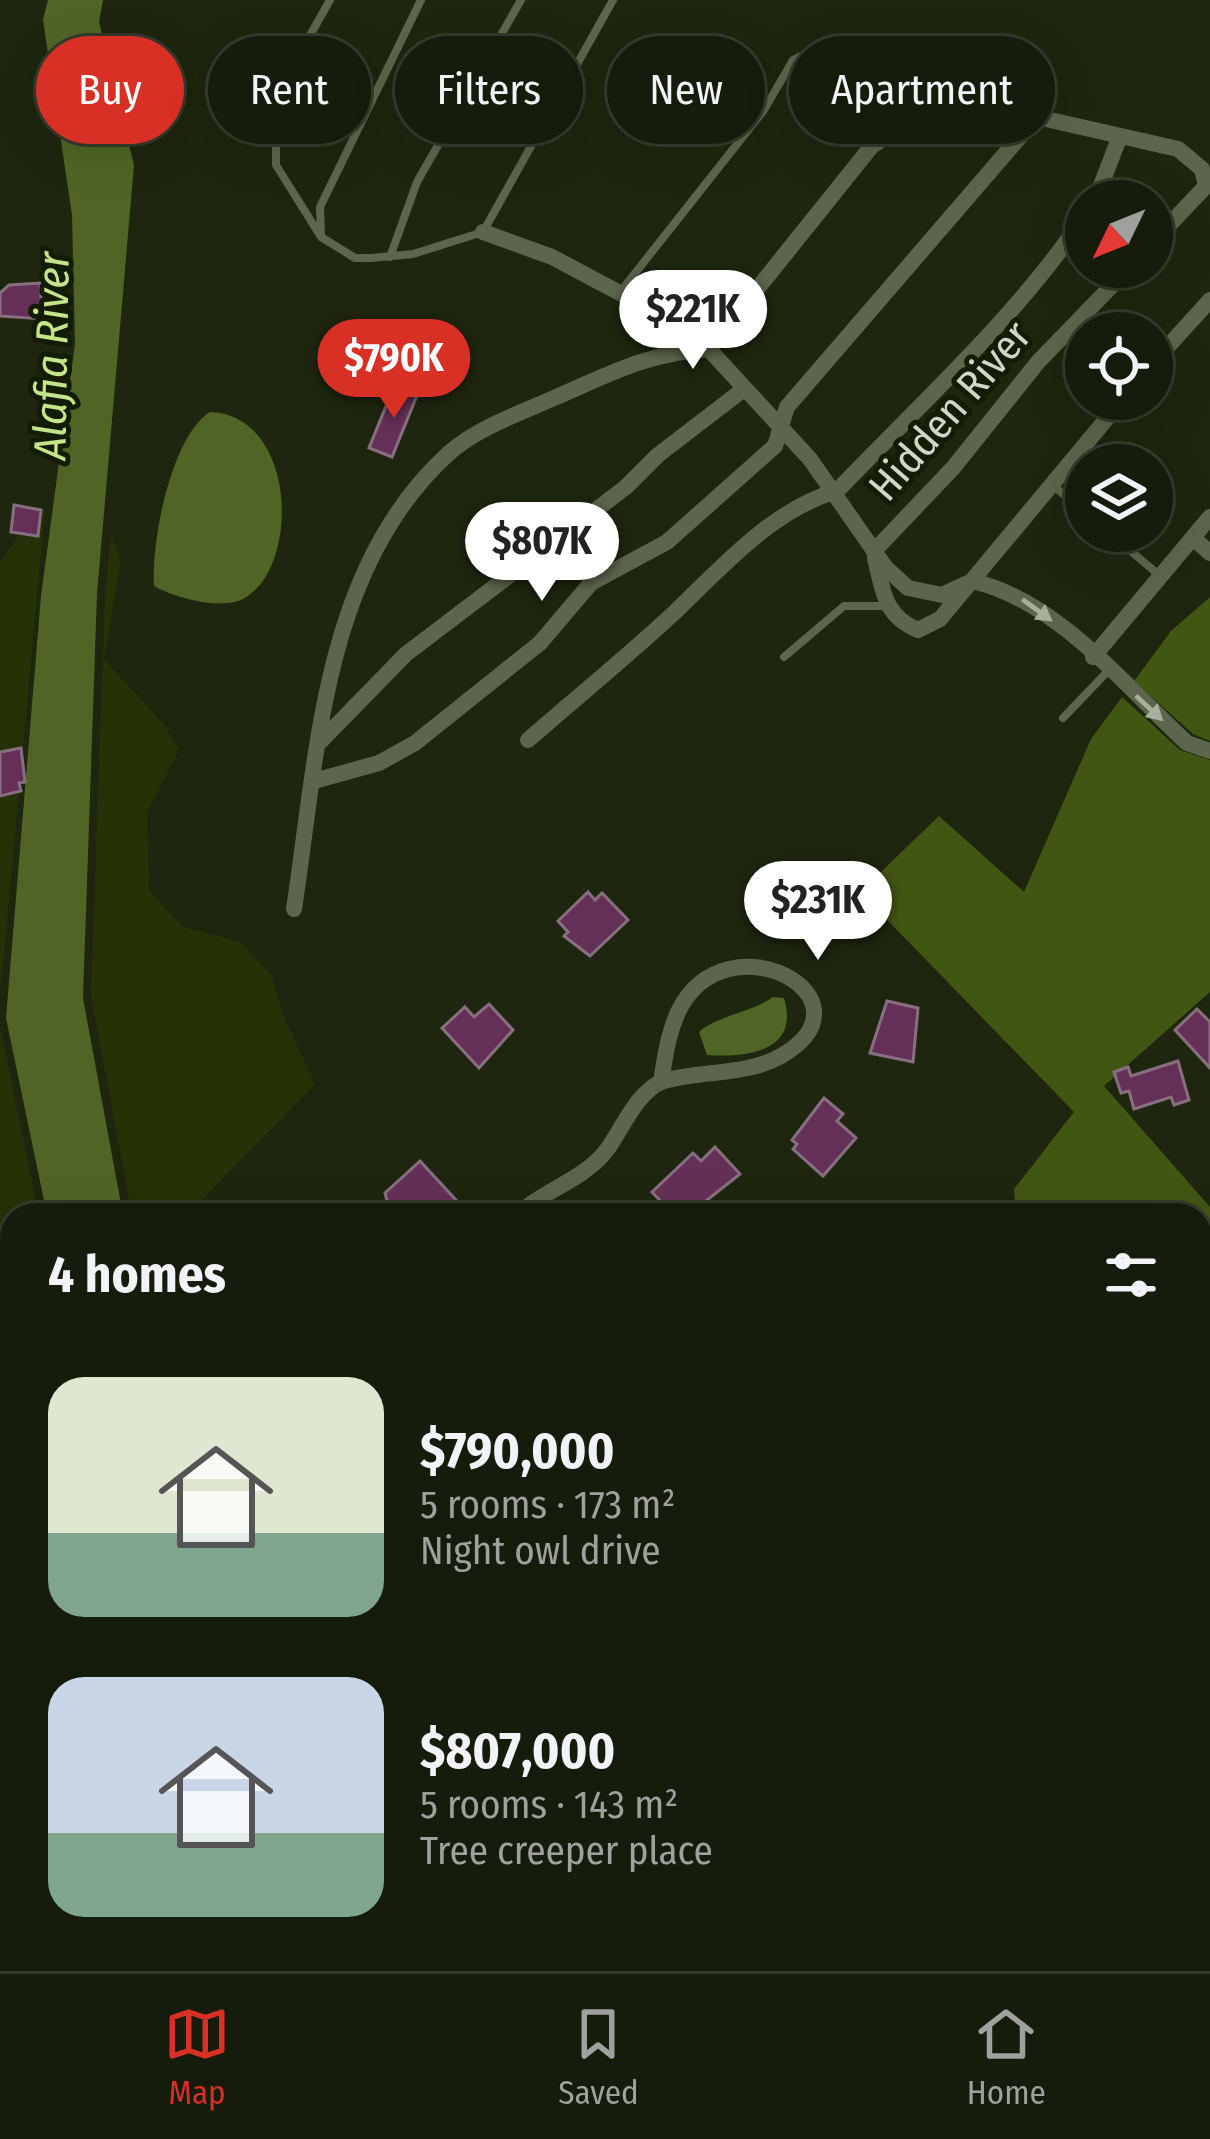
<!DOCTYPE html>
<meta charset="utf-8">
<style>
body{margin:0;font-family:"Fira Sans Condensed",sans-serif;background:#1f2514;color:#f1f3f6;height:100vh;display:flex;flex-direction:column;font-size:45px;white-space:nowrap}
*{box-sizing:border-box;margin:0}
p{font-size:39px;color:#9ea19d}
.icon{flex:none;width:66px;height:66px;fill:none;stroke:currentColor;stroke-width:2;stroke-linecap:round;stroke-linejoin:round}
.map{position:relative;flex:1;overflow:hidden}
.details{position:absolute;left:0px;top:1203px;width:1212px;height:768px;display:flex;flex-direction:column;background:#161c0b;border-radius:36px 36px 0 0;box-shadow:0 12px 48px #0002,0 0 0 3px #353a2c}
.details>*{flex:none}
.banner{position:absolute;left:36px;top:36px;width:1140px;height:108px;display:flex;gap:24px}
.needle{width:78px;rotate:227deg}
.tools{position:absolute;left:1065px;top:180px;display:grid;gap:24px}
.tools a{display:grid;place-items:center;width:108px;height:108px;border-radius:50%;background:#161c0b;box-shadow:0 12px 48px #0002,0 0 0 3px #353a2c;font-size:60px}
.price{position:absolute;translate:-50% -102px;padding:0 27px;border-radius:42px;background:#fff;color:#222;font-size:39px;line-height:78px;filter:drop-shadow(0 3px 6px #0008)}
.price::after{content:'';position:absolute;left:50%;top:72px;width:36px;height:27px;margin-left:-18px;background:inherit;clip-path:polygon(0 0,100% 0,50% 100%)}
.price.current{background:#d93025;color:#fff}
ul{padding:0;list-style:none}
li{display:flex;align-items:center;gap:36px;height:300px;padding:0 48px}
li span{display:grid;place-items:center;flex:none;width:336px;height:240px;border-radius:36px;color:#555}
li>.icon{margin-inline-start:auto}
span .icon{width:144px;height:144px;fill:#fffc;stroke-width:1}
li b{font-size:51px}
h2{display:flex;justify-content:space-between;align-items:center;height:144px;padding:0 48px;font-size:51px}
.pill{padding:0 42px;border-radius:54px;background:#161c0b;box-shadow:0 12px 48px #0002,0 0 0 3px #353a2c;font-size:42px;line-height:108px}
.pill.current{background:#d93025;color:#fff}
.dock{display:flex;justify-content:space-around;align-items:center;height:168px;border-top:3px solid #353a2c;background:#161c0b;font-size:33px;color:#9ea19d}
.dock a{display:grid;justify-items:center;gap:6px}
.dock .current{color:#d93025}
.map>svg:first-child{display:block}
.green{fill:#253206}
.forest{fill:#425614}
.water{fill:#506525}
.building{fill:#653057;stroke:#886f80;stroke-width:3}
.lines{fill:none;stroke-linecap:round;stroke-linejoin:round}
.lane{stroke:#5c664c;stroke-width:8}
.street{stroke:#5c664c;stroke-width:16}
.oneway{fill:#a8af9d}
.labels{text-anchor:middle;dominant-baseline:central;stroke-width:10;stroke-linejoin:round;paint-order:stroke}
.street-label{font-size:42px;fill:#d1d7c8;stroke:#151c06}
.water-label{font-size:45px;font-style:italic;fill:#c4e589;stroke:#151c06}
</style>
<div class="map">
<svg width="1210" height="1971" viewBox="0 0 1210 1971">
<rect width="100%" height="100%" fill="#1e260f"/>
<!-- green -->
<g class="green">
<polygon points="45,510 0,996 0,563 32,514"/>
<path d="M111,534l10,27 -17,97c25,32 58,56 75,92l-32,62 2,79 35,36 56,15 32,33 9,35 34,74 -128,131h-55l-41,-219 14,-403z"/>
<polygon points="0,1027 39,1215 12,1215 12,1607 0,1626"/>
<polygon points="12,1769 12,1959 56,1959 70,1971 0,1971 0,1822"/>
</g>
<!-- forest -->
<g class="forest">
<polygon points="1210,597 1210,741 1193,734 1134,681 1171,631"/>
<polygon points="1122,697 1180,750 1210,760 1210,992 1104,1086 1210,1207 1210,1426 1200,1437 1200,1215 1016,1215 1014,1189 1074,1112 860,892 939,816 1024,892 1091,739"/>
</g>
<!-- water -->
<g class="water">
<polygon points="48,0 103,0 99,22 134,165 97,594 83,998 123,1215 47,1215 6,1018 41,596 75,344 72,215 43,20"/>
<path d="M210,412c86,3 91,152 35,186 -23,13 -70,0 -91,-12 -3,-44 17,-150 56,-174z"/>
<path d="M773,997l11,1c16,53 -36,60 -77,57l-8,-23c19,-17 52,-19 74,-35z"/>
<polygon points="12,1621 12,1755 0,1786 0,1640"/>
</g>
<!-- building -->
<g class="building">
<polygon points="40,283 43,319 0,316 0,293 9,285"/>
<polygon points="395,384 418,393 392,457 369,448"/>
<polygon points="14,505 41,510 38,536 11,532"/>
<polygon points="21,748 25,782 19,783 21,791 0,796 0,752"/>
<polygon points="588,892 595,900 602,893 628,920 590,956 564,936 568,932 558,921"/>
<polygon points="887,1001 918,1008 913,1062 870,1053"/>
<polygon points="489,1004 513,1030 479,1068 442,1028 465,1007 474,1017"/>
<polygon points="1197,1009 1210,1022 1210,1068 1175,1030"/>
<polygon points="1178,1061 1189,1100 1174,1105 1171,1097 1134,1109 1129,1091 1121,1093 1114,1072 1128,1067 1131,1076"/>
<polygon points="824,1098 843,1114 837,1121 856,1138 823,1176 793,1149 797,1144 792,1140"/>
<polygon points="715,1147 740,1174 697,1208 669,1210 652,1192 693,1153 701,1161"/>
<polygon points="420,1161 456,1200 446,1209 436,1204 425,1215 391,1215 385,1193"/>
</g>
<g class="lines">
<!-- lane -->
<g class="lane">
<polyline points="330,0 285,80 276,125 276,165 321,237 355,258 371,258 413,254 483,232 613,0"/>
<polyline points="321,235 320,207 421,0"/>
<polyline points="390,257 417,182 521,0"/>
<polyline points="621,291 764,110 793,60 803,55"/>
<polyline points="1050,483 1086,513"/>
<polyline points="1107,531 1159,575"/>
<polyline points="784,657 844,606 885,606"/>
<polyline points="1063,718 1108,671"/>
</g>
<!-- street -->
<g class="street">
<polyline points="1095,201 1120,136"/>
<polyline points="483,232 552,257 693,332 810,459 886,568 908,588 942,595 972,581"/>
<polyline points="1152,364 1210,300"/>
<polyline points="1193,538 1210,553"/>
<polyline points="874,551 953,468 1038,362 1130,267"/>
<path d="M875,558c8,33 9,58 43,72l22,-11 183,-220"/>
<path d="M972,581c85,19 152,104 215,162l23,8"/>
<polyline points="1093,657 1210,517"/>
<path d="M528,740c49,-43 100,-84 147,-128 47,-45 98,-103 162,-121 85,-89 181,-175 249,-277"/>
<polyline points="321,741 406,654 626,487 658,455 744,389"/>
<polyline points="314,781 379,763 415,743 540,643 591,583 667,542 775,446 787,407 1037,117"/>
<path d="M294,909c24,-157 29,-342 155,-456 28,-25 71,-40 105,-55 56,-24 93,-45 155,-49l162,-202 60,-44 106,14 141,32 24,20 4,17 -54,57"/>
<path d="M517,1215c28,-26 65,-34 89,-64 16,-21 31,-61 58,-70 38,-11 82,-5 117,-25 100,-58 -54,-141 -102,-46 -11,23 -14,47 -18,72"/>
<polyline points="820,1959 831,1971"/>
</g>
</g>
<!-- one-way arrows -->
<defs><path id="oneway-solid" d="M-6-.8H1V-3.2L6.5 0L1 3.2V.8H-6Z" transform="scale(3)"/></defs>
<g class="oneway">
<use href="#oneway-solid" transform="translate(1037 610) rotate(36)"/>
<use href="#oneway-solid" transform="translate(1149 708) rotate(43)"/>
</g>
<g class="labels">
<!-- street labels -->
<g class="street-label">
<text transform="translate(950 411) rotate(-49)">Hidden River</text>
</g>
<!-- water labels -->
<g class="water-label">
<text transform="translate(52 356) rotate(-89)">Alafia River</text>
</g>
</g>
</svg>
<div class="tools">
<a><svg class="needle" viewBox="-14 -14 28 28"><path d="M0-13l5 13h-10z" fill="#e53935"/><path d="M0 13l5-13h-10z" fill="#9ea19d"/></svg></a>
<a><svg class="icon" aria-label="locate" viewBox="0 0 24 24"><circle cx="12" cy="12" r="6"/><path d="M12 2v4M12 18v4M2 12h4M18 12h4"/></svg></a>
<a><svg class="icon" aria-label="layers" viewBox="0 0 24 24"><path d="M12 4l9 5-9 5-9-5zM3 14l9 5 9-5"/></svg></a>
</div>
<b class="price" style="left:693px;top:372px">$221K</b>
<b class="price current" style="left:394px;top:421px">$790K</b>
<b class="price" style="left:542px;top:604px">$807K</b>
<b class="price" style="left:818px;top:963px">$231K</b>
<div class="banner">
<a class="pill current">Buy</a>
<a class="pill">Rent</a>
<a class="pill">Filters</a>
<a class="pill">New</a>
<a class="pill">Apartment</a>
</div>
<section class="details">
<h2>4 homes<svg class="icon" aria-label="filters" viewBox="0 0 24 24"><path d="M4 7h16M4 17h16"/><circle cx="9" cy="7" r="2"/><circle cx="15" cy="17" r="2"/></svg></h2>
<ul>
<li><span style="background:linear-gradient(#dfe7d0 65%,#7fa58c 0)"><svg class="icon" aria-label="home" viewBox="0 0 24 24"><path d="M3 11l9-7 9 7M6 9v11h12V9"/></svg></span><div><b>$790,000</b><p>5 rooms · 173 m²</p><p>Night owl drive</p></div></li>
<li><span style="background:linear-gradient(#c9d6e8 65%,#7fa58c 0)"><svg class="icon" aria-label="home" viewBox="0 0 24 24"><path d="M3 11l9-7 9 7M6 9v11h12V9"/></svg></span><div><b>$807,000</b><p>5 rooms · 143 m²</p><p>Tree creeper place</p></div></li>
</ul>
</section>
</div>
<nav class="dock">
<a class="current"><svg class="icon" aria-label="map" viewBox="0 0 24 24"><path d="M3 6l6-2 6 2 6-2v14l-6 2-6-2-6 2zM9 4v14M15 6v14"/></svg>Map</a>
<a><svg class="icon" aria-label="saved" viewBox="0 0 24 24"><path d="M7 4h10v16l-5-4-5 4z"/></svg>Saved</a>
<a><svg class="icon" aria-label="home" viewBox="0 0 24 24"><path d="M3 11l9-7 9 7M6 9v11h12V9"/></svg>Home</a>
</nav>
